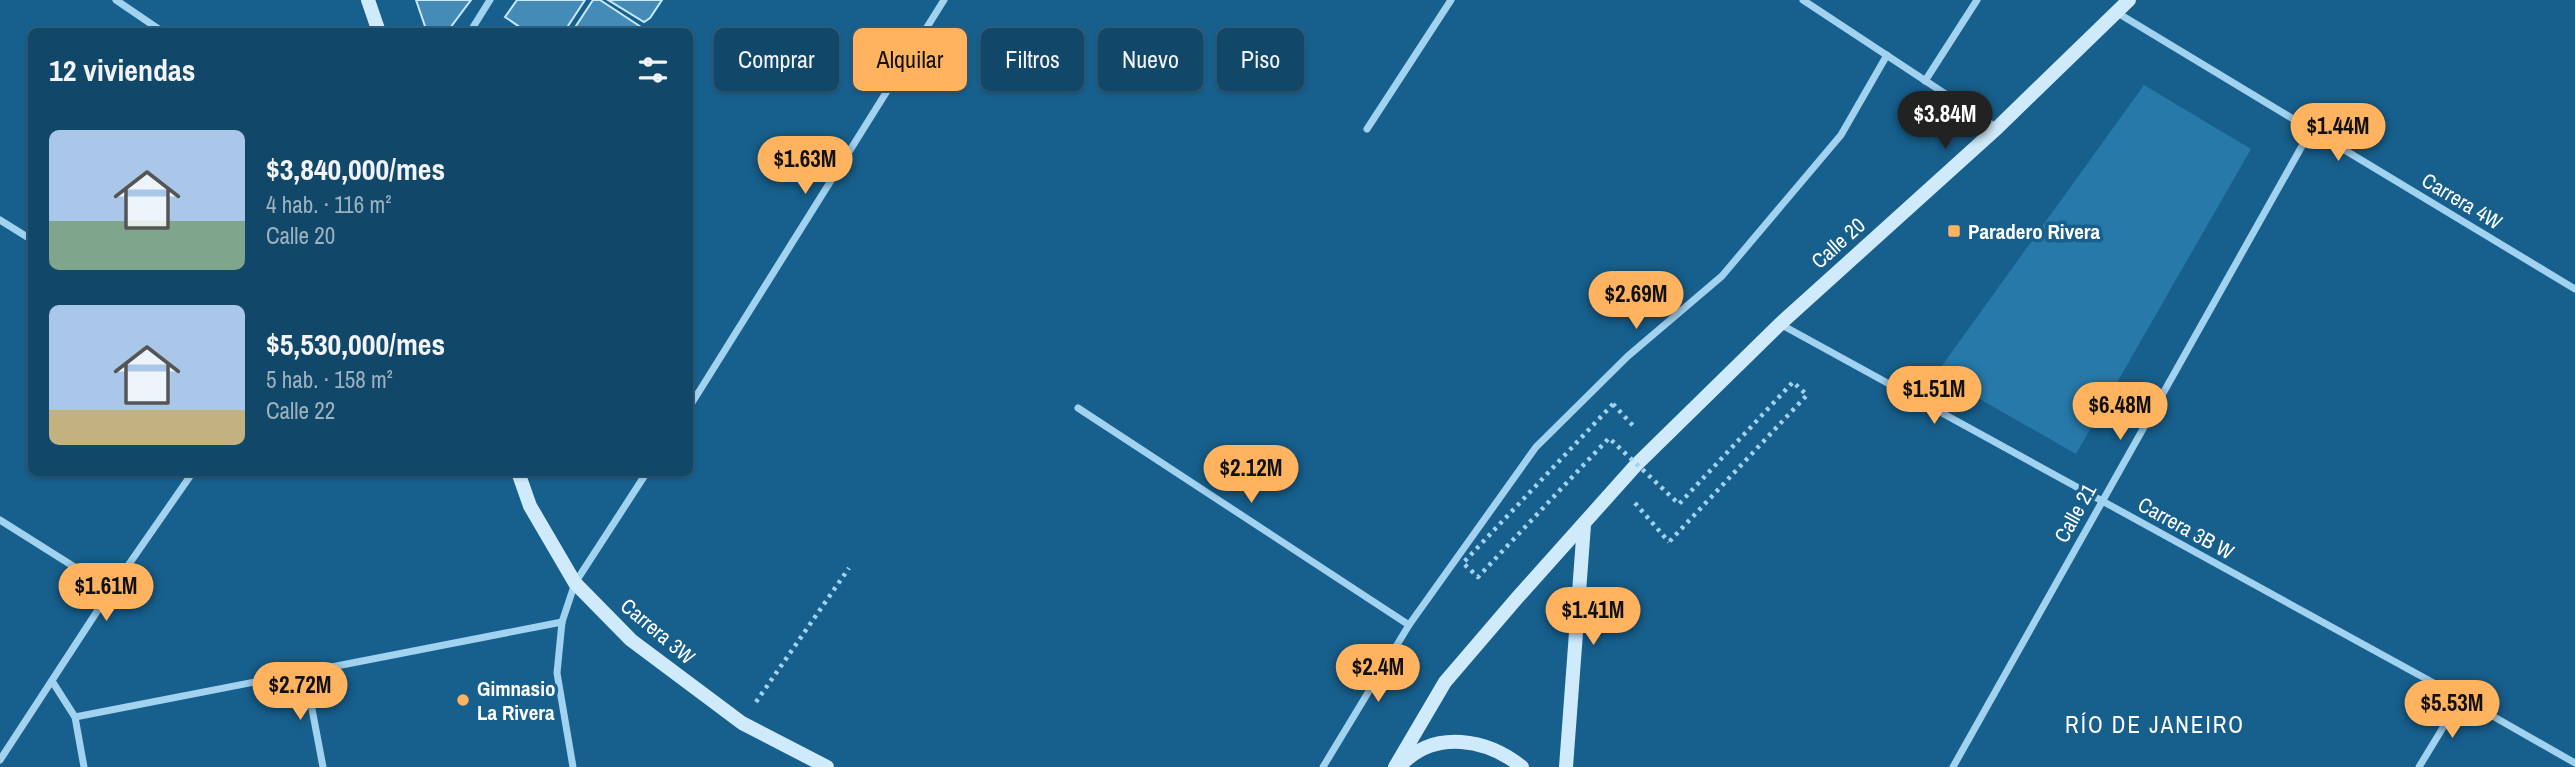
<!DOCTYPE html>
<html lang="es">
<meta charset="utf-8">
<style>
body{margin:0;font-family:"Archivo Narrow",sans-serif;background:#1a4e6f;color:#f1f3f6;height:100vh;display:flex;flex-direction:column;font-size:26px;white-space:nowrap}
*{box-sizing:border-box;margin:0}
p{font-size:23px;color:#9cb2c0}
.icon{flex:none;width:38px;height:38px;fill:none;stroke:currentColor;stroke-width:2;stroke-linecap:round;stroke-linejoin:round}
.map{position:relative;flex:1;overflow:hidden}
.sheet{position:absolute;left:28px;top:28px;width:665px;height:448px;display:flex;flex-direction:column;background:#114769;border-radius:10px;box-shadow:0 2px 5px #0004,0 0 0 2px #305f7d}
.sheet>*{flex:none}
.guide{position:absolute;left:714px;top:28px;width:665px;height:63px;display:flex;gap:14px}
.price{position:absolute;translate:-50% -60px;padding:0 16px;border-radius:24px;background:#ffb35f;color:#111;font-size:23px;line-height:46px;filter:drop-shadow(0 2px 4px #0008)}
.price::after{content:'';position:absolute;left:50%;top:42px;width:21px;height:16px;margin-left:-10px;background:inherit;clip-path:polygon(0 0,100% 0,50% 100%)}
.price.selected{background:#222;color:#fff}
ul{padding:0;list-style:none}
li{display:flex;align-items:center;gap:21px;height:175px;padding:0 21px}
li span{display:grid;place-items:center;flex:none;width:196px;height:140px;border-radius:10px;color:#555}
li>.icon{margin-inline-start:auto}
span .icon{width:84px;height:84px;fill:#fffc;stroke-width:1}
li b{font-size:30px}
h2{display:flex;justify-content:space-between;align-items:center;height:84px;padding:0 21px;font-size:30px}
.tag{padding:0 24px;border-radius:10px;background:#114769;box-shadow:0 2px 5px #0004,0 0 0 2px #305f7d;font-size:24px;line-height:63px}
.tag.selected{background:#ffb35f;color:#111}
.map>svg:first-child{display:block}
.green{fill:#2679a8}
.building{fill:#448cb7;stroke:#c7e8fb;stroke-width:2}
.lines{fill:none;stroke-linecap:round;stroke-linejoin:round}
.path{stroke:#a1d2ef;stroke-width:4.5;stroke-dasharray:3.5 5;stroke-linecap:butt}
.street{stroke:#a1d2ef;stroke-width:7}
.secondary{stroke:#cfeafa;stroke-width:14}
.path-bridge{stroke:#a1d2ef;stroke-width:4.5;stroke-dasharray:3.5 5;stroke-linecap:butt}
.poi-dot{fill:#ffb35f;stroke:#175f8c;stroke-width:2.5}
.labels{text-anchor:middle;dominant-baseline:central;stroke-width:7;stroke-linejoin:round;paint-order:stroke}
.street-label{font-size:21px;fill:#fff;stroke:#175f8c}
.poi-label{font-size:21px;font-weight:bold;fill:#fff;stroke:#175f8c;text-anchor:start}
.neighbourhood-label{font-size:23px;letter-spacing:2px;fill:#fff;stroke:#175f8c}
</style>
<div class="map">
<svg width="2575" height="767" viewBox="0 0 2575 767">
<rect width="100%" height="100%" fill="#175f8c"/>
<!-- green -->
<polygon class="green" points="2144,85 2251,149 2076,454 1936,374"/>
<!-- building -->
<g class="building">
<polygon points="416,0 471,0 447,32 427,32"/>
<polygon points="517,0 585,0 564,32 527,32 505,17"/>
<polygon points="593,0 600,0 641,27 637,32 572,32"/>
<polygon points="608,0 662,0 650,18 644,22"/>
</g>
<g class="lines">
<!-- path -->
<g class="path">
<polyline points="1613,404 1636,429"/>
<polyline points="1635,503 1669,542"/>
<polyline points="756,702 849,568"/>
</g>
<!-- street -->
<g class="street">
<polyline points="116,0 163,32"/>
<polyline points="1803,0 1997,128"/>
<polyline points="2116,12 2575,289"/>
<polyline points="470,32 490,0"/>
<polyline points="1925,81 1977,0"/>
<polyline points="1367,129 1451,0"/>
<polyline points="0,220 32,240"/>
<polyline points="1780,324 2461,698 2575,763"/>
<polyline points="690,406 944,0"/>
<polyline points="1078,408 1409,625"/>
<polyline points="0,520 111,590"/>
<polyline points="305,672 323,767"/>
<polyline points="52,681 75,717 562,622"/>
<polyline points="75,717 84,767"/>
<polyline points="0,760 111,590 193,472"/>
<polyline points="573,767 557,673 562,622 575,583 647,472"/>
<polyline points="1323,767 1409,625 1536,447 1628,356 1722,276 1841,135 1887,55"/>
<polyline points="1953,767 2311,130"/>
<polyline points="2419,767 2461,698"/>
</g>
<!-- secondary -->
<g class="secondary">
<polyline points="368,0 379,32"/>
<polyline points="518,472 530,506 575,583 631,640 742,723 827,767"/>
<path d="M1401,765c34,-36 86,-26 121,2"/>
<polyline points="1395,767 1445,682 1517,598 1636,465 1780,324 1997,128 2129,0"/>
<polyline points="1566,767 1584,525"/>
</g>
<!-- path-bridge -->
<polyline class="path-bridge" points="1613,404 1463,563 1478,577 1609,438 1679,504 1793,382 1807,395 1669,542"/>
</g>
<!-- markers -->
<g class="poi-dot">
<rect x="1947" y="224" width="14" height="14" rx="3.5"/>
<circle cx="463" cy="700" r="7"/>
</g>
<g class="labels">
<!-- street labels -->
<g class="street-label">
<text transform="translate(2462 201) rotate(31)">Carrera 4W</text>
<text transform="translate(1838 243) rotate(-42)">Calle 20</text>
<text transform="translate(2075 513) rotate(-61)">Calle 21</text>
<text transform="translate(2186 528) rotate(29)">Carrera 3B W</text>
<text transform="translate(658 631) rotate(40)">Carrera 3W</text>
</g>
<!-- poi labels -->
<g class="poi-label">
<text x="1968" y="231">Paradero Rivera</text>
<text x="477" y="688">Gimnasio<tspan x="477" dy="24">La Rivera</tspan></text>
</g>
<!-- neighbourhood labels -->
<g class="neighbourhood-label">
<text x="2155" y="724">RÍO DE JANEIRO</text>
</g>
</g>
</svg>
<b class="price selected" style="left:1945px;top:151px">$3.84M</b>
<b class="price" style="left:2338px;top:163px">$1.44M</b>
<b class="price" style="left:805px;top:196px">$1.63M</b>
<b class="price" style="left:1636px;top:331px">$2.69M</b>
<b class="price" style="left:1934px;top:426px">$1.51M</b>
<b class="price" style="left:2120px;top:442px">$6.48M</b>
<b class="price" style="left:1251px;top:505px">$2.12M</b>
<b class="price" style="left:106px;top:623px">$1.61M</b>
<b class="price" style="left:1593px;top:647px">$1.41M</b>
<b class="price" style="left:1378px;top:704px">$2.4M</b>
<b class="price" style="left:300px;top:722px">$2.72M</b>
<b class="price" style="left:2452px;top:740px">$5.53M</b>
<div class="guide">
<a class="tag">Comprar</a>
<a class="tag selected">Alquilar</a>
<a class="tag">Filtros</a>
<a class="tag">Nuevo</a>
<a class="tag">Piso</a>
</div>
<section class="sheet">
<h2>12 viviendas<svg class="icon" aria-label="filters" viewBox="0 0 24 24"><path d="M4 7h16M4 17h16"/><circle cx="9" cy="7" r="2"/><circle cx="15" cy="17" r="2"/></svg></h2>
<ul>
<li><span style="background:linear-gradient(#a9c7e8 65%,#7fa58c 0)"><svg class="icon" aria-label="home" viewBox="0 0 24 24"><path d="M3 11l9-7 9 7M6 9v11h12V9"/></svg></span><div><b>$3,840,000/mes</b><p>4 hab. · 116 m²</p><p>Calle 20</p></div></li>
<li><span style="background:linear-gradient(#a9c7e8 75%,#c2b280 0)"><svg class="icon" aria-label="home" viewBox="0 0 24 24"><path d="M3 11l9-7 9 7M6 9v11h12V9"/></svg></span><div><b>$5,530,000/mes</b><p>5 hab. · 158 m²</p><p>Calle 22</p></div></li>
</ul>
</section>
</div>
